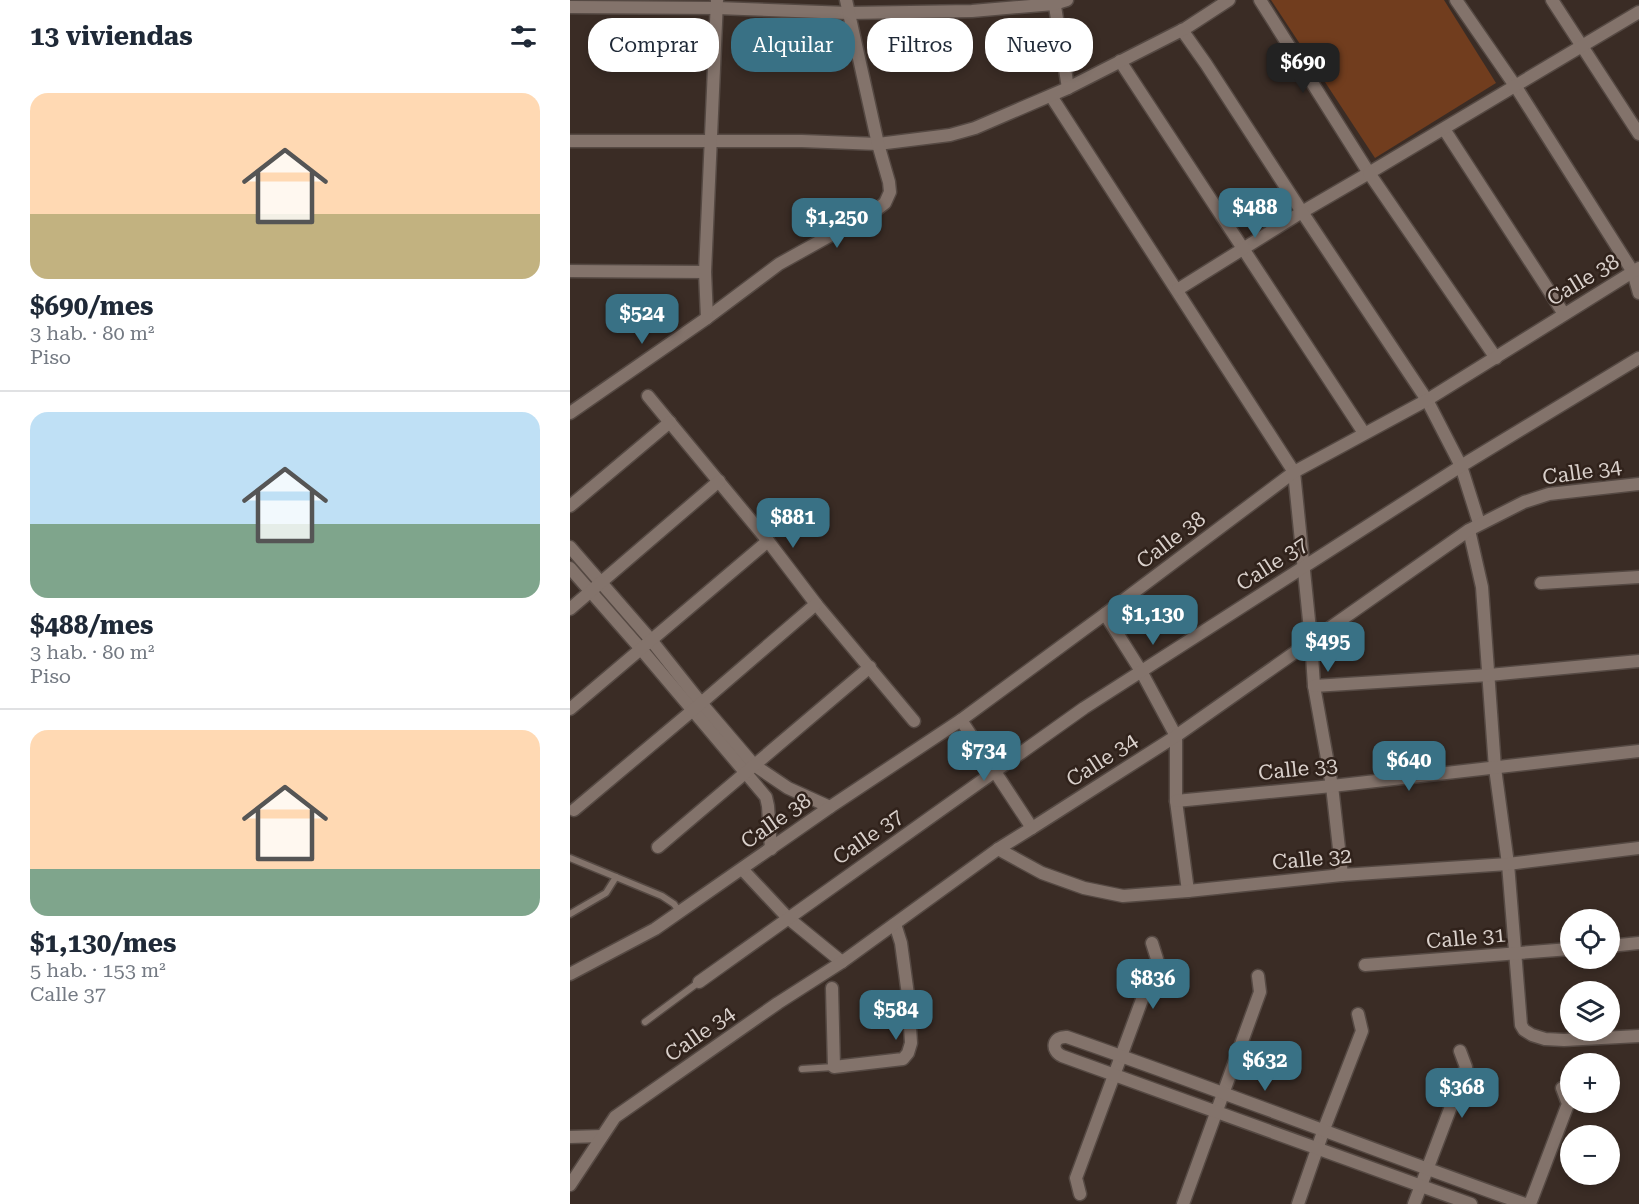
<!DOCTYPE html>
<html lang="es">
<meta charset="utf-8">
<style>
body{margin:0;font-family:"Roboto Serif",serif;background:#f2f2f3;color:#1f2937;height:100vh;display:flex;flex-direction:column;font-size:22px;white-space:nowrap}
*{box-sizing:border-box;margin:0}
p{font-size:20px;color:#747a83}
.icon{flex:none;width:33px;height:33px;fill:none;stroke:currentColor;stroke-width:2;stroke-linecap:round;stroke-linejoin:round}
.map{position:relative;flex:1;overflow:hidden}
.sheet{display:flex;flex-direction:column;background:#fff;width:570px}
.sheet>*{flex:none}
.top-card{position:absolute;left:18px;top:18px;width:570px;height:54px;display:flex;gap:12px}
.buttons{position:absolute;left:990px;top:909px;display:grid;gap:12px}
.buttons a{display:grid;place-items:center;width:60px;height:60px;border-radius:50%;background:#fff;box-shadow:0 3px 9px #0003;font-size:30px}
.price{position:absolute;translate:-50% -51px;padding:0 14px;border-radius:12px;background:#397185;color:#fff;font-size:20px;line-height:39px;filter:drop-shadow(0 2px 3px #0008)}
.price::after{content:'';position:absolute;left:50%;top:36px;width:18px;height:14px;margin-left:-9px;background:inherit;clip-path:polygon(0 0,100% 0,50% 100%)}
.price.current{background:#222;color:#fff}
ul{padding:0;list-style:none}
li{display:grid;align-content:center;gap:12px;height:318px;padding:0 30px}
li+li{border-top:2px solid #e0e1e3}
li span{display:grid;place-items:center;height:186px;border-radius:18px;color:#555}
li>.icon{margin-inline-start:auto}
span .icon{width:108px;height:108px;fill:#fffc;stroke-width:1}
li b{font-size:26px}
h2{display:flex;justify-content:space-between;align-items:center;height:72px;padding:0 30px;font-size:26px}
.chip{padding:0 21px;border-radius:24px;background:#fff;box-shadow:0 3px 9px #0003;font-size:21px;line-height:54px}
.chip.current{background:#397185;color:#fff}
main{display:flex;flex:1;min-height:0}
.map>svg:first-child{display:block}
.green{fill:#713d1e}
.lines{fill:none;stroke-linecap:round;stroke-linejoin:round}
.lane-casing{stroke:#554943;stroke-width:9}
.street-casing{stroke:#554943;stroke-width:15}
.lane{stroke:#83736b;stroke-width:6}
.street{stroke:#83736b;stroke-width:12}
.labels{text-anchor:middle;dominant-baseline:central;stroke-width:5;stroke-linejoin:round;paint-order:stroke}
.street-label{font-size:21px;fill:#d9d0cb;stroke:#30221b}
</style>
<main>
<section class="sheet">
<h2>13 viviendas<svg class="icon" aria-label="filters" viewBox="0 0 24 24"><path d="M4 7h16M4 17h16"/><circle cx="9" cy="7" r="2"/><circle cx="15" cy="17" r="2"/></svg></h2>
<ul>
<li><span style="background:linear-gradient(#ffd9b3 65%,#c2b280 0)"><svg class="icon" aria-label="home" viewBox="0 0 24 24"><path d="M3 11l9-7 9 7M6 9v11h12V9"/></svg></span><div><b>$690/mes</b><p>3 hab. · 80 m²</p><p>Piso</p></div></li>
<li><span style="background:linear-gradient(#bfe0f5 60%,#7fa58c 0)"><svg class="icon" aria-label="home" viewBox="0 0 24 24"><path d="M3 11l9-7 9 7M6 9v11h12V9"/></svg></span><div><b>$488/mes</b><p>3 hab. · 80 m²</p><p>Piso</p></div></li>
<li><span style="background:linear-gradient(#ffd9b3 75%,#7fa58c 0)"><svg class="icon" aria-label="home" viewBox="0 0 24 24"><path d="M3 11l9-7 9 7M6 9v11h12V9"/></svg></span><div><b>$1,130/mes</b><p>5 hab. · 153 m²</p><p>Calle 37</p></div></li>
</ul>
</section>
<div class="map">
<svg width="1069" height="1204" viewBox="0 0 1069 1204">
<rect width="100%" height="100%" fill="#3a2c25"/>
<!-- green -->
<polygon class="green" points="701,0 874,0 926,83 805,158"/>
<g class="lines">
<!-- lane casing -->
<g class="lane-casing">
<g id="lane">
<polyline points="0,858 92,896 104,904 109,911"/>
<polyline points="0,914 36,893 46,877"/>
<polyline points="75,1022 129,982"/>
<polyline points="232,1069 264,1067"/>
</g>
</g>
<!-- street casing -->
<g class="street-casing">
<g id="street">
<polyline points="484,0 498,88"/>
<polyline points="886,0 946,87 1063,272 1069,293"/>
<polyline points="982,0 1069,134"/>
<polyline points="0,7 147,8 278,13 402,11 484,4 497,0"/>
<polyline points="612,30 636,64 732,212 799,173 690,0"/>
<polyline points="550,61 794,433"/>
<polyline points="481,96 724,472 741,640 744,686 762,786 772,875"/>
<polyline points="874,129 994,314"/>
<polyline points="0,141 232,141 308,144 380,135 405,128 498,88 616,28 659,0"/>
<polyline points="0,271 135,272"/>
<polyline points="607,290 732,212 857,400 891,466 909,523"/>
<polyline points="137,318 209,264 306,210 315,203 320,192 319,182 308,144 276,0"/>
<polyline points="926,358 799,173 1069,12"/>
<polyline points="78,396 198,541 246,604 344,721"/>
<polyline points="0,413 137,318 135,272 147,0"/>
<polyline points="0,506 100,422"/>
<polyline points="899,530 912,587 925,768 938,864 951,1025 954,1030 962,1035 975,1039 994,1040 1069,1036"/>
<polyline points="0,547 81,640 131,703 184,765 218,788 260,807"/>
<polyline points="0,568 71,649 196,797 198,806 201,849"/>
<polyline points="971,583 1069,577"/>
<polyline points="0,609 149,481"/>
<polyline points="535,614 571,671 606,736 606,801 618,891"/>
<polyline points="744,686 919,675 1069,661"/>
<polyline points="0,709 198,541"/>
<polyline points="391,720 462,828"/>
<polyline points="606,801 762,786 1069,751"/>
<polyline points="4,810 123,710 246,604"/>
<polyline points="88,847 300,667"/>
<polyline points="428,849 472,873 514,888 553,896 618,891 772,875 938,864 1069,848"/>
<polyline points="172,869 218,918 272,962"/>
<polyline points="1040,946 1069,943"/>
<polyline points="795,965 1000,949"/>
<polyline points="0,974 85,929 260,807 391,720 535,614 724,472 857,400 1069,268"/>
<polyline points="129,982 514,708 891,466 1069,358"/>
<polyline points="262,988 264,1067 333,1059 338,1053 341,1043 338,995 331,943 325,924"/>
<polyline points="0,1137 32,1136"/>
<polyline points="0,1185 45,1117 208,1003 272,962 428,849 462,828 606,736 899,530 954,502 979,494 1069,484"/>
<polyline points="510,1194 506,1178 587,959 582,943"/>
<polyline points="613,1204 690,992 688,976"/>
<polyline points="728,1204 754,1129 792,1031 788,1014"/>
<polyline points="844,1204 896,1067 890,1051"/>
<path d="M901,1204l-409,-148c-12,-6 -9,-20 5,-19 153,53 305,113 458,167"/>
<polyline points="960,1204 998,1104 992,1088"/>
</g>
</g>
<!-- lane -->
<use href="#lane" class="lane"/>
<!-- street -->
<use href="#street" class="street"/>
</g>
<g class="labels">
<!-- street labels -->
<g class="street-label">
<text transform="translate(1013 280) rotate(-31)">Calle 38</text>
<text transform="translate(1012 472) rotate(-8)">Calle 34</text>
<text transform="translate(601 540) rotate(-37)">Calle 38</text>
<text transform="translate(702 564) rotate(-33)">Calle 37</text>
<text transform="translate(532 760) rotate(-33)">Calle 34</text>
<text transform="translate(728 769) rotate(-6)">Calle 33</text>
<text transform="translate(206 821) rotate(-35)">Calle 38</text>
<text transform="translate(298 837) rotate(-35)">Calle 37</text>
<text transform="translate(742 859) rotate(-5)">Calle 32</text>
<text transform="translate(896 938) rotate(-5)">Calle 31</text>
<text transform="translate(130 1034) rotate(-35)">Calle 34</text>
</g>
</g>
</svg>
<div class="buttons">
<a><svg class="icon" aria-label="locate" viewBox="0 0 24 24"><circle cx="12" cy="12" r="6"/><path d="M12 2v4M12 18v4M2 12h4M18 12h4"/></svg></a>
<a><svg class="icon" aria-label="layers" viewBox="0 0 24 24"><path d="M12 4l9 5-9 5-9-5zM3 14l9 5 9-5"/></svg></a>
<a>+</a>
<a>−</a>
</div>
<b class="price current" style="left:733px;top:94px">$690</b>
<b class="price" style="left:685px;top:239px">$488</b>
<b class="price" style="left:267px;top:249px">$1,250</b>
<b class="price" style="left:72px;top:345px">$524</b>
<b class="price" style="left:223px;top:549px">$881</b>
<b class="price" style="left:583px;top:646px">$1,130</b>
<b class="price" style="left:758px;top:673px">$495</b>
<b class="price" style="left:414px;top:782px">$734</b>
<b class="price" style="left:839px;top:792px">$640</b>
<b class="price" style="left:583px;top:1010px">$836</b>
<b class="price" style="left:326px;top:1041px">$584</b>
<b class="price" style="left:695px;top:1092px">$632</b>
<b class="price" style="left:892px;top:1119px">$368</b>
<div class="top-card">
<a class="chip">Comprar</a>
<a class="chip current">Alquilar</a>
<a class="chip">Filtros</a>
<a class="chip">Nuevo</a>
</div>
</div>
</main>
